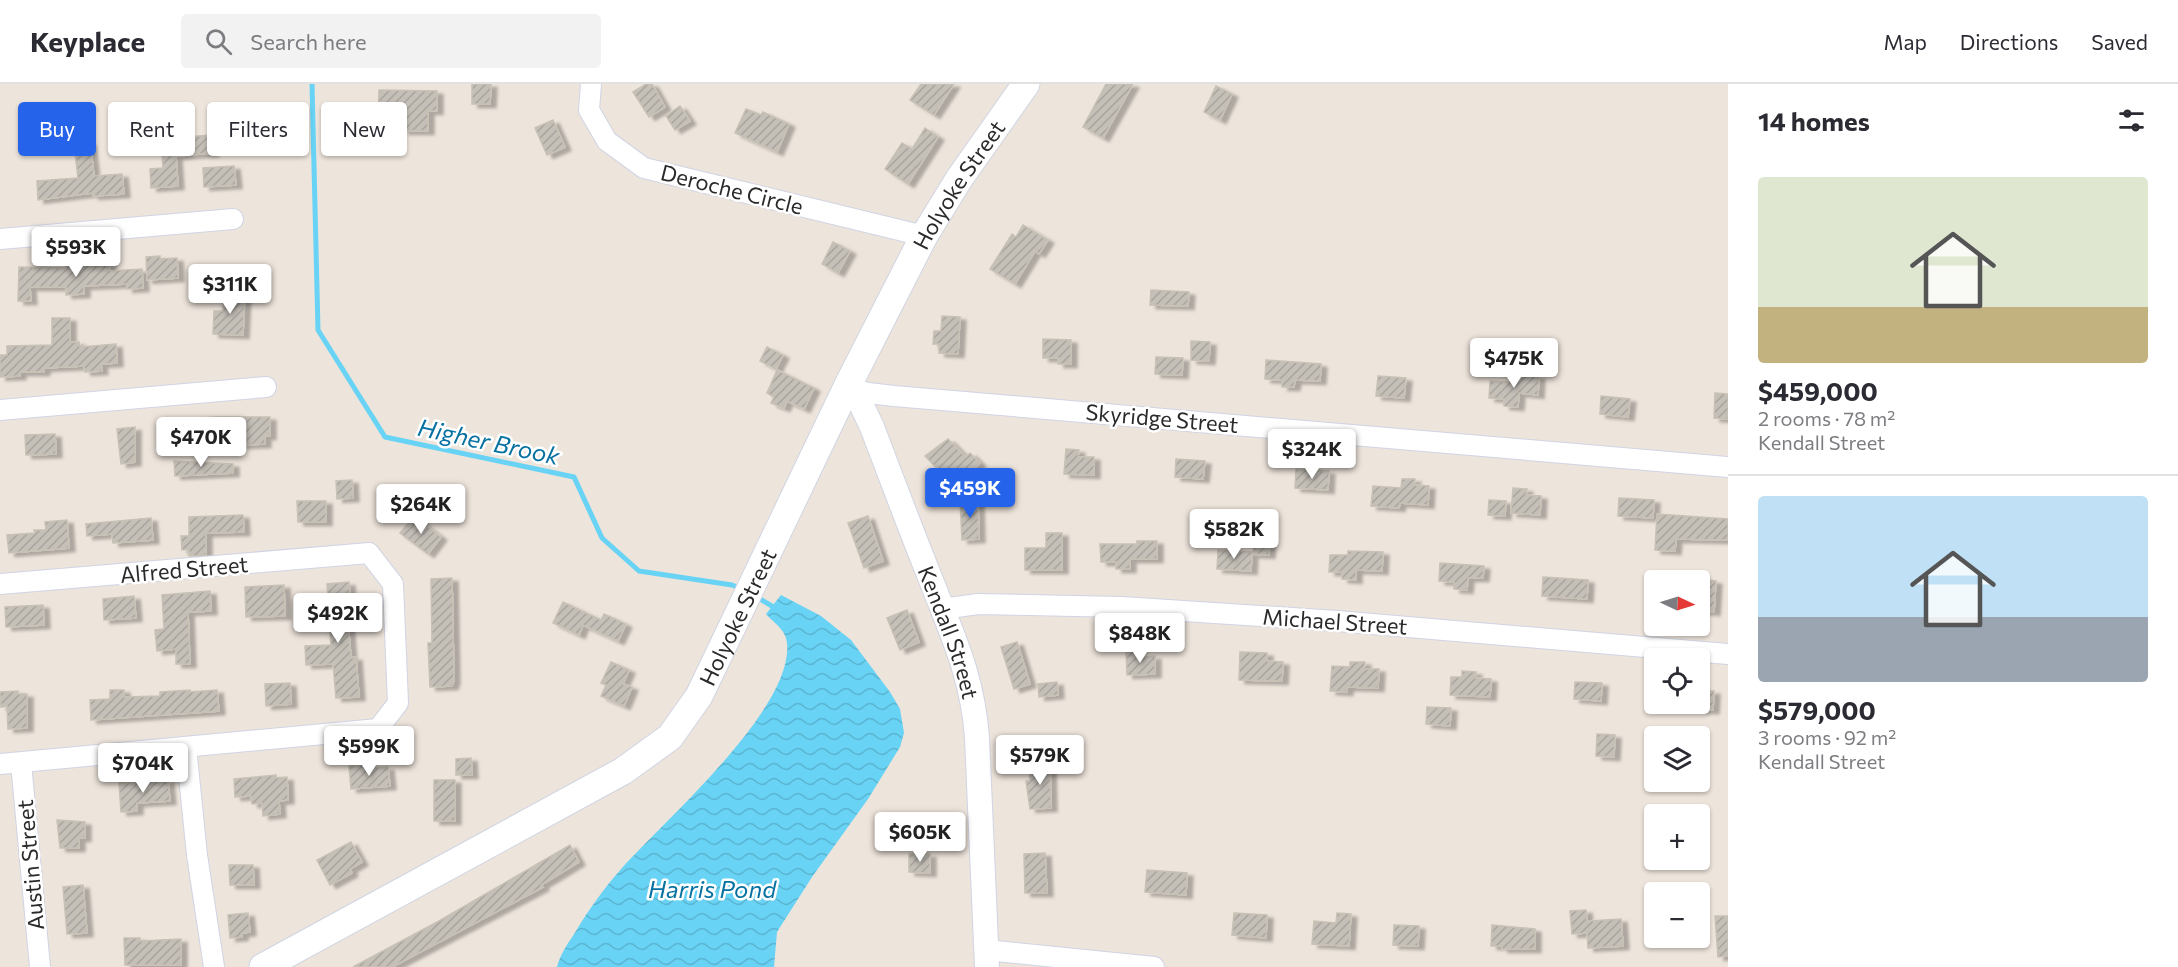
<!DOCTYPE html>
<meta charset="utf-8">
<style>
body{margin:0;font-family:Commissioner,sans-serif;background:#f2f2f3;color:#2b2b33;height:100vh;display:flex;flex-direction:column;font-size:22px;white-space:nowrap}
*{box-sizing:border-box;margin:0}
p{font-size:20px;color:#7c7c81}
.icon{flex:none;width:33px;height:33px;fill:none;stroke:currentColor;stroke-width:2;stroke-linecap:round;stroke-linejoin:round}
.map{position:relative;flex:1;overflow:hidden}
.drawer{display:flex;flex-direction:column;background:#fff;width:450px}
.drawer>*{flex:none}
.top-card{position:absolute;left:18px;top:18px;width:570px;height:54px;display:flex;gap:12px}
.needle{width:39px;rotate:94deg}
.fabs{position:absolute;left:1644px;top:486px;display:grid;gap:12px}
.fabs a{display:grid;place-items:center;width:66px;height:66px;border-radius:6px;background:#fff;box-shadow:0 2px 4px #0004;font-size:30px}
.price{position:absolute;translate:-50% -51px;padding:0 14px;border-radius:6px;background:#fff;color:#222;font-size:20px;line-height:39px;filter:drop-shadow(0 2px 3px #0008)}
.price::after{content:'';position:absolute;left:50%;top:36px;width:18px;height:14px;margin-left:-9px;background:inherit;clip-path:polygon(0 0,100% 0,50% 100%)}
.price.selected{background:#2563eb;color:#fff}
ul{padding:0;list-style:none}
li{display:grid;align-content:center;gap:12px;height:318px;padding:0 30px}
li+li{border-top:2px solid #e1e1e2}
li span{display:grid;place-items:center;height:186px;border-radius:6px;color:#555}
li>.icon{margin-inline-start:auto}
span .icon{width:108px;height:108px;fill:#fffc;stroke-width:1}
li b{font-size:26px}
h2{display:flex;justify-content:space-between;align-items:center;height:72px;padding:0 30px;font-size:26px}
.chip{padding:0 21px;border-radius:6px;background:#fff;box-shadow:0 2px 4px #0004;font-size:21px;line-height:54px}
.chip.selected{background:#2563eb;color:#fff}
header{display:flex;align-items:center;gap:36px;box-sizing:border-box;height:84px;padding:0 30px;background:#fff;border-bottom:2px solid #e1e1e2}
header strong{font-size:28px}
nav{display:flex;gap:33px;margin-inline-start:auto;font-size:21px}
.search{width:420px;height:54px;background:#f2f2f3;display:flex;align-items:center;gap:15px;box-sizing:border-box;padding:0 21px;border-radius:6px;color:#7c7c81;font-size:22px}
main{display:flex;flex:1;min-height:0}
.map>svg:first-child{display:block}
.water{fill:url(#water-waves)}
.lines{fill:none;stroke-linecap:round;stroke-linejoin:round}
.stream{stroke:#68d3f4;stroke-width:5}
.building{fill:url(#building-hatch);stroke:#c8c1b5;stroke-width:1.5;filter:url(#shadow)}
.minor-casing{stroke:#d0d4e4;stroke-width:22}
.tertiary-casing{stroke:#d0d4e4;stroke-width:26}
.secondary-casing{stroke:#d0d4e4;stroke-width:29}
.minor{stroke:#fff;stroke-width:20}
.tertiary{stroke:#fff;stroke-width:24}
.secondary{stroke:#fff;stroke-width:27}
.labels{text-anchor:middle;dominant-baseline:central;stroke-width:5;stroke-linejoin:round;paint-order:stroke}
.street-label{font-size:22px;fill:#2a2a2a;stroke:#fff}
.water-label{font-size:24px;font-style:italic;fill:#0771a1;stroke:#fff}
</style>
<header>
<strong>Keyplace</strong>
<div class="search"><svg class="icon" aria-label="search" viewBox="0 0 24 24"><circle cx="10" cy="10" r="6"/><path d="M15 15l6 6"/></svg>Search here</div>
<nav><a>Map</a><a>Directions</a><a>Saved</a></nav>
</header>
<main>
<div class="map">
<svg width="1728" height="883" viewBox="0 0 1728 883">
<defs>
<pattern id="water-waves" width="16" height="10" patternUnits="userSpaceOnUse" patternTransform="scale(1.5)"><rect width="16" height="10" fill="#68d3f4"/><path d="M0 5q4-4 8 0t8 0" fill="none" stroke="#5ab5d1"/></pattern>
<pattern id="building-hatch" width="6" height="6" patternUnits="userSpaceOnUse" patternTransform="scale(1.5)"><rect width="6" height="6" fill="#c4bfb7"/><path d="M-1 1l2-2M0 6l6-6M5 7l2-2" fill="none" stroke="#a9a49e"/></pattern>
<filter id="shadow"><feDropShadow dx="6" dy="3.5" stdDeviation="1.5" flood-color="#0004"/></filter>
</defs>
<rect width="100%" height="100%" fill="#ede4db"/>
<!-- water -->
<path class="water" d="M781,511l40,21 30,24 39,52 10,17 4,24 -4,14 -32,52 -56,78 -35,55 -3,35h-217c3,-13 12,-25 19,-36 13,-22 29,-44 46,-63 43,-48 172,-160 165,-225 -1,-13 -13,-20 -21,-29z"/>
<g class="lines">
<!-- stream -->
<g class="stream">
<polyline points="312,0 318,246 385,353 574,393 602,454 639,487 732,501 742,505"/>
<polyline points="755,512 775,524"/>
</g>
</g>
<!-- building -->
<g class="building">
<polygon points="472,0 491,0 490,20 472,20"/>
<polygon points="646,0 652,0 665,23 649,33 633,8"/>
<polygon points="921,0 954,0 934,31 910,16"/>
<polygon points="1106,0 1133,0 1103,54 1083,43"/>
<polygon points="1216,2 1232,10 1220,36 1204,28"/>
<polygon points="379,6 437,7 437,27 428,27 428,47 403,47 403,39 378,38"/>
<polygon points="680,22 690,37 675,46 666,32"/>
<polygon points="746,25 761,31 763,28 789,40 777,68 735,49"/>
<polygon points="553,36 565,63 547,71 535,44"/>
<polygon points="925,44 938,53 908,100 885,85 902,59 912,65"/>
<polygon points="211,51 213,69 176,72 178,102 151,104 150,85 163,84 161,55"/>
<polygon points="90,58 94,92 122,90 124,110 93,112 92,109 38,116 37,97 78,94 74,60"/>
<polygon points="234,82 236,101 204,103 203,84"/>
<polygon points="1023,141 1048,156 1039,170 1035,167 1015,200 990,185 1012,150 1016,153"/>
<polygon points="833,158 850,167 838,189 822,180"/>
<polygon points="160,172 160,175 177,174 178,194 147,196 146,173"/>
<polygon points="92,177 92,180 110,179 110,187 142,185 143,204 127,205 127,200 84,202 84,210 66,211 66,203 30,203 31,217 18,217 19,183 66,184 66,182 77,182 76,178"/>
<polygon points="1151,206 1189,208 1188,222 1150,221"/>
<polygon points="223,208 245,209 243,251 213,250 214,227 223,227"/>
<polygon points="942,232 960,233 958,270 939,269 939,260 933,260 934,247 941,247"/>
<polygon points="52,234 70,234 70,258 79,258 80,263 116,260 117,279 101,280 102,287 85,288 84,282 44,284 44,288 20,288 20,292 0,293 0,271 7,271 7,262 52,261"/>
<polygon points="1043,255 1071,256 1071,280 1058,280 1058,274 1043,274"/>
<polygon points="1191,257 1210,258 1209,277 1191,276"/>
<polygon points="767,263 783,271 776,285 760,277"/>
<polygon points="1156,273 1183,274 1182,291 1155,290"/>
<polygon points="1266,276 1321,280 1320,297 1295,296 1294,303 1282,303 1282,296 1265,295"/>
<polygon points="777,286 814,304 804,325 787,317 784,324 771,319 774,313 767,309"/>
<polygon points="1513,290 1539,292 1538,311 1519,309 1518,323 1504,322 1504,315 1489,314 1490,297 1512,298"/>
<polygon points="1378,292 1406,294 1404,314 1376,312"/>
<polygon points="1715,309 1728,310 1728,335 1714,334"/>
<polygon points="1601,312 1630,315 1628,333 1600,330"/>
<polygon points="217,333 270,333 270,352 265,352 265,360 241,361 241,354 186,357 184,335"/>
<polygon points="135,343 135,378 121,380 117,345"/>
<polygon points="55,350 56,370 26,371 25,351"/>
<polygon points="948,355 966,373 970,369 980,379 955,403 925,372"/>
<polygon points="1066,365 1079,366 1078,373 1094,373 1094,391 1064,390"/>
<polygon points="1176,375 1205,377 1203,395 1175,393"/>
<polygon points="174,377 233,380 233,389 175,392"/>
<polygon points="1296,385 1329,387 1328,406 1295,404"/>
<polygon points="1402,395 1415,395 1414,401 1429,402 1428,421 1400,419 1399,424 1371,422 1373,402 1401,404"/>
<polygon points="352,396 353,414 337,415 336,397"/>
<polygon points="1513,404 1527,405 1526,411 1541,412 1540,431 1511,429"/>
<polygon points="978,414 979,455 962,456 960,415"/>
<polygon points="1619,414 1654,416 1653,434 1618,432"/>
<polygon points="1489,416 1506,417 1505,432 1488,431"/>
<polygon points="297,417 326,417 326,438 298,438"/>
<polygon points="1657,430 1728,435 1728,456 1676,455 1675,467 1655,466"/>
<polygon points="243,431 244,448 206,449 206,471 189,472 189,465 182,466 181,452 189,452 189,433"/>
<polygon points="414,432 441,453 428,470 400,449"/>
<polygon points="868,432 883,477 864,484 848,439"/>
<polygon points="151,434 153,456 113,459 112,450 87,452 86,440"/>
<polygon points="67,436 69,464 9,469 7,451 35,449 34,446 46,446 45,438"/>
<polygon points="1046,449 1062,449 1062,486 1025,486 1025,464 1046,464"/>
<polygon points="1254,453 1270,454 1269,471 1253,470"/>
<polygon points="1137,457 1157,457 1157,475 1130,475 1130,485 1116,485 1116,478 1101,478 1100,460 1137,460"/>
<polygon points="1218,466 1252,468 1251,487 1217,485"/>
<polygon points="1348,467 1383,468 1382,487 1356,486 1356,496 1342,495 1342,488 1329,488 1330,471 1348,471"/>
<polygon points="1440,479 1484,482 1483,494 1468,494 1467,506 1454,505 1454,498 1439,497"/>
<polygon points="1543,493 1588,496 1587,515 1542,512"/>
<polygon points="452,494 454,596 452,602 430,603 428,559 432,559 431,495"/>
<polygon points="1700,495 1716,497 1714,528 1700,527"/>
<polygon points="349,498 351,537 348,537 351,574 356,573 359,613 336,614 333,580 306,581 305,562 331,561 327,500"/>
<polygon points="284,501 285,532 246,533 245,503"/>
<polygon points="210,507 211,527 188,528 190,580 176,580 176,565 157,567 155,546 164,545 162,511"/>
<polygon points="134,512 136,534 104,536 103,515"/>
<polygon points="563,518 601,536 604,530 626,540 618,557 583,541 579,551 553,539"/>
<polygon points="43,521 44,541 6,543 5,523"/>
<polygon points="907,526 919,558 900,566 887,534"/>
<polygon points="1017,558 1030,600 1014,605 1001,563"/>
<polygon points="1126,566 1139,566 1140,573 1155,572 1155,590 1127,591"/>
<polygon points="1240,568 1267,569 1267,577 1283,578 1282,597 1239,596"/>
<polygon points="611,578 629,586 623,600 632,603 624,622 601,612 606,601 601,599"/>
<polygon points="1350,578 1365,578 1364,585 1379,585 1378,604 1347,603 1347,608 1330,607 1332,582 1350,583"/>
<polygon points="1462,587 1476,588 1476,594 1491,595 1490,613 1450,611 1451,593 1462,593"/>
<polygon points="1057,598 1058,611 1039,613 1038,600"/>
<polygon points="1575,598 1602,599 1601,617 1574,615"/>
<polygon points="290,599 291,620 266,622 265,600"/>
<polygon points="110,606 124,606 124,613 160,612 160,608 190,606 190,608 217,606 219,627 91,636 90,616 110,615"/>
<polygon points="18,607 18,610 27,610 27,644 8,645 7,622 1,623 0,608"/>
<polygon points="1700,607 1714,607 1713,626 1700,626"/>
<polygon points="1427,623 1451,624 1450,642 1426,640"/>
<polygon points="1597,650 1615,651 1614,673 1596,672"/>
<polygon points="471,674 472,691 456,691 456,675"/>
<polygon points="1050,678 1051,724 1030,725 1026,697 1030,697 1029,679"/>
<polygon points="368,680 369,684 388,683 390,702 351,705 349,682"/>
<polygon points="276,691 276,694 287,693 288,716 279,717 280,730 263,732 262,719 252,720 251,712 235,713 234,695"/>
<polygon points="168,696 170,717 137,719 137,727 121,728 119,699"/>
<rect x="434" y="696" width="21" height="41"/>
<polygon points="944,730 944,756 929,757 929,731"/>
<polygon points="57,736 85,738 85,754 79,754 79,764 60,764"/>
<polygon points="351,758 362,778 350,785 352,789 330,801 317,776"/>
<polygon points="570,761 579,778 541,801 543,803 392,883 353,883 439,837"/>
<polygon points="1045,769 1047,809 1025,809 1024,770"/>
<polygon points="909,770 930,770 930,789 909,788"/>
<polygon points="229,781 253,781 254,801 230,801"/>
<polygon points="1147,786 1187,789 1186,811 1145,808"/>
<polygon points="83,801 87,849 67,850 63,803"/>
<polygon points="1586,826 1587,837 1621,835 1623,862 1588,864 1587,849 1572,850 1570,827"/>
<polygon points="248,829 250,848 242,849 242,853 230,854 228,831"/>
<polygon points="1234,829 1267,831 1266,854 1232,851"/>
<polygon points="1337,829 1351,830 1349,862 1312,860 1314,837 1336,839"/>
<polygon points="1715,832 1728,832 1728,872 1718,873"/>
<polygon points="1394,841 1419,842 1418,862 1393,861"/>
<polygon points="1492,841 1535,845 1535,865 1502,865 1502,862 1491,862"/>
<polygon points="124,854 140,854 140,857 181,855 181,881 125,881"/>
</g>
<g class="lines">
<!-- minor casing -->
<g class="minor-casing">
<g id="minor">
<polyline points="591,0 589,26 607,57 644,84 924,152"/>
<polyline points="0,155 233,135"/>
<polyline points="847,303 868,309 894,312 1728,383"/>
<polyline points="0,326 266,303"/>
<polyline points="0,500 369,469 393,500 398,619 378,645 0,680"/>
<polyline points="942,525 978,520 1122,523 1337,537 1728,570"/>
<polyline points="186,663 197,771 214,883"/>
<polyline points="21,679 40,883"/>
<polyline points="986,866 1154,883"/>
</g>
</g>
<!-- tertiary casing -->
<g class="tertiary-casing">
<g id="tertiary">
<path id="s1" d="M847,303l14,17 11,23c20,53 40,106 61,158 21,54 40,94 44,153l10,229"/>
</g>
</g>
<!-- secondary casing -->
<g class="secondary-casing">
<g id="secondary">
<path id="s2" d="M263,883l360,-196 47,-34 29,-41 148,-309 77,-151 35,-57 67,-95"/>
</g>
</g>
<!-- minor -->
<use href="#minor" class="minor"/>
<!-- tertiary -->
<use href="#tertiary" class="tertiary"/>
<!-- secondary -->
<use href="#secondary" class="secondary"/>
</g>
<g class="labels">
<!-- street labels -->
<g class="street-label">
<text stroke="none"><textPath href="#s2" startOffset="1092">Holyoke Street</textPath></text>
<text transform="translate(732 105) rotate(14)">Deroche Circle</text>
<text transform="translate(1162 334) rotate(5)">Skyridge Street</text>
<text transform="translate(184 485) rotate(-5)">Alfred Street</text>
<text stroke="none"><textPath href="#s2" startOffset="606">Holyoke Street</textPath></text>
<text transform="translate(1335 537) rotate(4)">Michael Street</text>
<text stroke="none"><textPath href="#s1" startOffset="267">Kendall Street</textPath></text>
<text transform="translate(30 781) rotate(-95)">Austin Street</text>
</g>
<!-- water labels -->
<g class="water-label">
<text transform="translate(489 357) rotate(12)">Higher Brook</text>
<text x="712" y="804">Harris Pond</text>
</g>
</g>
</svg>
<div class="fabs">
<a><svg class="needle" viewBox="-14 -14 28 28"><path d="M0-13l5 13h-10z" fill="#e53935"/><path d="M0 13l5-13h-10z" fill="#7c7c81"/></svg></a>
<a><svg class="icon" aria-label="locate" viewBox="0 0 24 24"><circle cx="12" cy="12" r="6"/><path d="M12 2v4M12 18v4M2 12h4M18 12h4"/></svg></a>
<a><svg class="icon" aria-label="layers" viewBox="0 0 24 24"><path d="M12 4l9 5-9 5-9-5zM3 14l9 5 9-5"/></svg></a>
<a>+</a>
<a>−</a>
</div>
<b class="price" style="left:76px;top:194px">$593K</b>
<b class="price" style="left:230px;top:231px">$311K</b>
<b class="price" style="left:1514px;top:305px">$475K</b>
<b class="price" style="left:201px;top:384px">$470K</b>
<b class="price" style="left:1312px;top:396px">$324K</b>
<b class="price selected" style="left:970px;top:435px">$459K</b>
<b class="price" style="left:421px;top:451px">$264K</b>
<b class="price" style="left:1234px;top:476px">$582K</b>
<b class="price" style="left:338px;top:560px">$492K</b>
<b class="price" style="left:1140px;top:580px">$848K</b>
<b class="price" style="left:369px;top:693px">$599K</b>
<b class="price" style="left:1040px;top:702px">$579K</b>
<b class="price" style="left:143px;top:710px">$704K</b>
<b class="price" style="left:920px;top:779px">$605K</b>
<div class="top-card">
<a class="chip selected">Buy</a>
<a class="chip">Rent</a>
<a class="chip">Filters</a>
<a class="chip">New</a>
</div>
</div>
<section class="drawer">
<h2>14 homes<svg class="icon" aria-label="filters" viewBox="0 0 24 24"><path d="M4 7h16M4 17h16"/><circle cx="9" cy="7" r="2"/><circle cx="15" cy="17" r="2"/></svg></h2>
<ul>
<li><span style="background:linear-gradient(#dfe7d0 70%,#c2b280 0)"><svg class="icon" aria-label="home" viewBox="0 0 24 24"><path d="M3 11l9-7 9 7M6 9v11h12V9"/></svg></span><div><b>$459,000</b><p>2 rooms · 78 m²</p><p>Kendall Street</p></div></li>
<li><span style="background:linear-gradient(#bfe0f5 65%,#9aa5b1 0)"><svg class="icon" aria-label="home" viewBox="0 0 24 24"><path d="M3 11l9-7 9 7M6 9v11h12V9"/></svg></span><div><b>$579,000</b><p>3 rooms · 92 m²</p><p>Kendall Street</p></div></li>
</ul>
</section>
</main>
